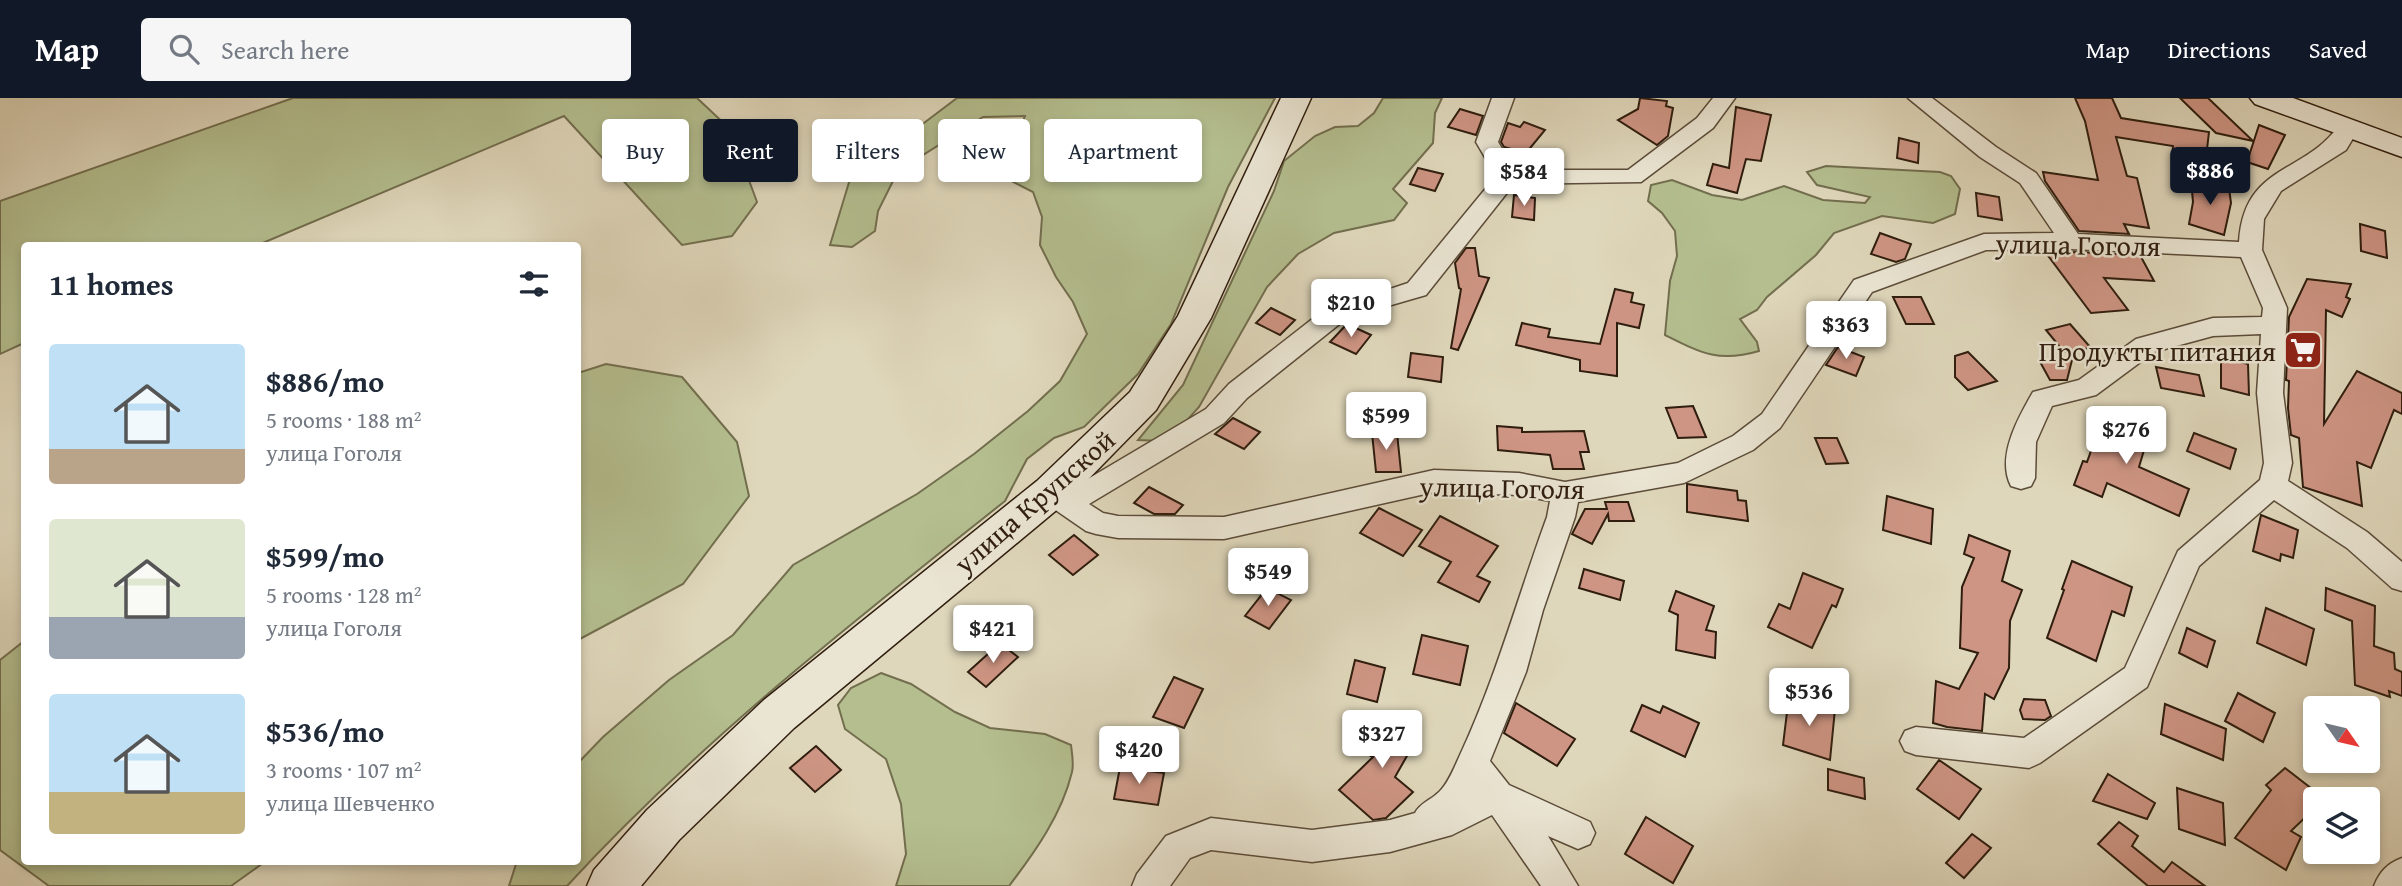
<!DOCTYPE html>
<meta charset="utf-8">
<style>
body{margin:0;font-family:"Gentium Book Plus",serif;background:#f6f6f7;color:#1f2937;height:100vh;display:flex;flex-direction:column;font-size:26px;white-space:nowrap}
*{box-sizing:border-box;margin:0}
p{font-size:23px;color:#747a83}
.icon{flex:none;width:38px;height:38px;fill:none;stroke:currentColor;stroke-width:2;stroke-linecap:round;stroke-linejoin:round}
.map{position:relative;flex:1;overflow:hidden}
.sheet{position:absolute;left:21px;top:144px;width:560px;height:623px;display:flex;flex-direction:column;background:#fff;border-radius:7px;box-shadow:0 4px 10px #0003}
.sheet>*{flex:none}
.guide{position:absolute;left:602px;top:21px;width:665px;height:63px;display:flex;gap:14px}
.needle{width:46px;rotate:124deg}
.controls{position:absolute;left:2303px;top:598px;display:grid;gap:14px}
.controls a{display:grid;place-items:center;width:77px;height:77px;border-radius:7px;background:#fff;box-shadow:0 4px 10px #0003;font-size:35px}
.price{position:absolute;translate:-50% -60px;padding:0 16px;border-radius:7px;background:#fff;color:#222;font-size:23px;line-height:46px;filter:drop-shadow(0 2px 4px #0008)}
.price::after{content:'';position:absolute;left:50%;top:42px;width:21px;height:16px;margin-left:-10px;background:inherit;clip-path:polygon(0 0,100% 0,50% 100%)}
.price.selected{background:#111827;color:#fff}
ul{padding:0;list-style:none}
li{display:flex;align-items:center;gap:21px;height:175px;padding:0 28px}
li span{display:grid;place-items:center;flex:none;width:196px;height:140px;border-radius:7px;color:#555}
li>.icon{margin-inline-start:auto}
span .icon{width:84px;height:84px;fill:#fffc;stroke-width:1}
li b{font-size:30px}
h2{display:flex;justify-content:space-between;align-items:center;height:84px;padding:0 28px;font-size:30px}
.tag{padding:0 24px;border-radius:7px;background:#fff;box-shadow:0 4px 10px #0003;font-size:24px;line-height:63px}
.tag.selected{background:#111827;color:#fff}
header{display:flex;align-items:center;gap:42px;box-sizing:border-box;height:98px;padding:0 35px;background:#111827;color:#fff}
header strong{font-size:33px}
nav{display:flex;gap:38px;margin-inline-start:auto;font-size:24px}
.search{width:490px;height:63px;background:#f6f6f7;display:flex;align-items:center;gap:18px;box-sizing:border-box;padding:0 24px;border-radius:7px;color:#747a83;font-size:26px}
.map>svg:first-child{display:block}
.green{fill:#b4be8f;stroke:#726e4e;stroke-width:2}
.building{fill:#ce9584;stroke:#2f1d0e;stroke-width:2}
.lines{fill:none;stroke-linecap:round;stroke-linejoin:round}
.street-casing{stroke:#5b4c39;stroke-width:3}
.secondary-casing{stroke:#2f1d0e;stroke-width:3}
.street{fill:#eae5d3;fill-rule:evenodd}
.secondary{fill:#eae5d3;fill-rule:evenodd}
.labels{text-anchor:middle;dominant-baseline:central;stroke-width:5;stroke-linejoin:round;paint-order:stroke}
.street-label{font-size:28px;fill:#2f1d0e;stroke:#eae5d3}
.poi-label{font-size:28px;fill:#2f1d0e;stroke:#eae5d3;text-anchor:end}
</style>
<header>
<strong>Map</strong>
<div class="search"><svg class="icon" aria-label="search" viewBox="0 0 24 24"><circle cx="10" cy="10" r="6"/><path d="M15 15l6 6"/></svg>Search here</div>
<nav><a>Map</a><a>Directions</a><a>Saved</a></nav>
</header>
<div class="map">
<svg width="2402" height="788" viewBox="0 0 2402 788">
<rect width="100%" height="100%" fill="#dfd7bb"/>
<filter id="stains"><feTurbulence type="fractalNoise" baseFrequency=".00286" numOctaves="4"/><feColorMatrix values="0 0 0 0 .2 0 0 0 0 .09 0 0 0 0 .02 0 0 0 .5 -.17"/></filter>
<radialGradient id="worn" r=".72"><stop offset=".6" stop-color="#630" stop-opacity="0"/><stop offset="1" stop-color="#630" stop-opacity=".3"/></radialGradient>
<!-- green -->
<g class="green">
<polygon points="293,0 697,0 730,31 757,104 732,138 682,147 564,18 258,147 24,147 24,245 0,256 0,103"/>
<path d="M957,0h318l-47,89 -57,137 -33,50 -54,53 -30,11 -27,21 -22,42c-153,122 -305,240 -438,385h-58l8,-25h61v-98l25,-26 66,-57 64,-45 60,-70 124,-71 57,-40 54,-43 32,-30 27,-47 -14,-32 -17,-25 -16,-32 2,-28 -9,-25 -43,-22c11,-22 27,-29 35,-54l-42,1 -85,54 -20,40 -3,20 -23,16 -22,-2 20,-66z"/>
<polygon points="1383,0 1442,0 1435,15 1433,45 1393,91 1407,105 1394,122 1334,135 1298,156 1267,189 1199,309 1180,330 1161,343 1138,342 1183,287 1274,93 1284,63 1315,38 1335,29 1358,28 1374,15"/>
<path d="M1826,68l114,6 11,4 9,13 -5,25 -22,9 -51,-7 -48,17 -18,22 -49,42 -10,13 -17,9 17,23 2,9c-40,12 -58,2 -94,-16l5,-54 7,-25 -2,-25 -13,-18 -14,-12 3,-16 21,-5 40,15 30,5 42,-14 39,14 42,3 5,-6 -53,-12 -10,-13z"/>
<polygon points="606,266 682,279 737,344 749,398 683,486 578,542 578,275"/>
<polygon points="24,543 24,763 266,763 231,788 49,788 0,752 0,562"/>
<path d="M881,575l30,11 44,28 35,16 55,6 26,11c1,8 3,19 1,27 -10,42 -37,80 -63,114h-113l10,-32 -5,-50 -15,-45 -41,-30 -7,-24 13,-17z"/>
</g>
<!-- building -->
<g class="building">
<polygon points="1640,0 1667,3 1666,8 1673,10 1668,38 1657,47 1618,22 1638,11"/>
<polygon points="2075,0 2112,0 2121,20 2209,34 2205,68 2172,59 2173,48 2116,39 2127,78 2137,80 2149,130 2124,126 2129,136 2079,133 2045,83 2043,74 2098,82 2085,23"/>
<polygon points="2180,0 2208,0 2253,43 2216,35"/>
<polygon points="1736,9 1771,17 1761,63 1746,61 1737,95 1707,87 1713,66 1729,70"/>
<polygon points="1460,11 1483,18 1476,37 1448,29"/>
<polygon points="1524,24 1545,32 1526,55 1504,49 1501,44 1508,25 1520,29"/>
<polygon points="2259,27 2285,37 2268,71 2247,64"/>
<polygon points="1899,40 1919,45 1918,65 1897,60"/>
<polygon points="1418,70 1443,76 1435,93 1410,86"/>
<polygon points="2191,82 2229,90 2231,105 2224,137 2189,126 2193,104"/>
<polygon points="1976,95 1999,99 2002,122 1978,118"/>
<polygon points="1514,97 1535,100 1534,122 1512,119"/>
<polygon points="2360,126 2385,133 2387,160 2361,153"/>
<polygon points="1880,135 1911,146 1905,161 1896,164 1871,156"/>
<polygon points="1466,150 1475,150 1479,178 1489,180 1458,252 1451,250 1461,191 1459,190 1455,165"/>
<polygon points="2077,154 2140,157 2154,183 2104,180 2128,212 2091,215 2046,155"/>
<polygon points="2307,181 2351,186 2346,199 2350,201 2342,219 2326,212 2324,326 2357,273 2402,295 2402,316 2394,312 2371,370 2357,364 2362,408 2303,389 2299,340 2291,337 2288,310 2289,283 2286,282 2289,219"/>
<polygon points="1615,191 1633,195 1631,204 1644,207 1639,230 1617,225 1617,278 1580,273 1580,262 1516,247 1522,225 1550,231 1548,239 1600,246"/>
<polygon points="1893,199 1921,199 1934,226 1906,226"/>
<polygon points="1271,210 1295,222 1280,237 1256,225"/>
<polygon points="1347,226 1371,237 1356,256 1330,244"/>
<polygon points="2070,226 2091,250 2064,254 2046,232"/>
<polygon points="1838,249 1864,259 1856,278 1826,267"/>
<polygon points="1968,254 1997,283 1968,292 1955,279 1955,258"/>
<polygon points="1411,255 1443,259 1441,284 1408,279"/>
<polygon points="2221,259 2248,266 2249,297 2221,290"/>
<polygon points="2039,262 2072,262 2067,282 2050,282"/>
<polygon points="2156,269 2199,277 2204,298 2161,290"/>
<polygon points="1693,308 1706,339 1678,340 1666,310"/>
<polygon points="2106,311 2139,323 2135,337 2147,342 2139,369 2189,391 2179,418 2107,385 2102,399 2074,387 2083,363 2087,364"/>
<polygon points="1233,320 1260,334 1244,351 1215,336"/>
<polygon points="1497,328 1522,330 1522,334 1584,333 1589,354 1580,354 1584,371 1553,371 1550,357 1498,352"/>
<polygon points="1372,335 1397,335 1401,374 1376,374"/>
<polygon points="2194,335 2236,351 2230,371 2187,353"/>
<polygon points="1815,340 1837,340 1848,365 1826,366"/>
<polygon points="1687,386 1737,393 1738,402 1746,403 1748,423 1687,414"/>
<polygon points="1149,389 1183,407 1175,416 1154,416 1134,405"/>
<polygon points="1887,398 1933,411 1931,446 1883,432"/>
<polygon points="1605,404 1628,404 1634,423 1609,423 1608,416 1592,446 1572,436 1585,411 1607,411"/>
<polygon points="1379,410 1422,432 1403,458 1360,435"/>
<polygon points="2261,417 2298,432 2293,460 2281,456 2280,463 2253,453"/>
<polygon points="1440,418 1498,448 1477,478 1490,484 1479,504 1438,484 1451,464 1419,448"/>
<polygon points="1074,437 1098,457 1073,477 1049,457"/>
<polygon points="1969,437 2010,453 2002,483 2022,492 2010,523 2009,570 1994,601 1985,596 1982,633 1947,629 1933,625 1936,583 1959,591 1978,555 1960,550 1962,489 1974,460 1964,456"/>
<polygon points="2072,463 2132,489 2124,518 2112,513 2096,563 2047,540 2064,492 2062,491"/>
<polygon points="1584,471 1624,483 1620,502 1579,490"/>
<polygon points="1803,475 1843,491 1836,509 1832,507 1812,550 1768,529 1779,506 1790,511"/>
<polygon points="1267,490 1291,502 1269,531 1245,518"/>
<polygon points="2326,490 2375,508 2374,548 2394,555 2395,571 2402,574 2402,598 2389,593 2390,599 2355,587 2352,523 2325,512"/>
<polygon points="1676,493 1714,508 1706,532 1716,534 1715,560 1676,552 1678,517 1669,513"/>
<polygon points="2266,510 2314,531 2306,567 2257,545"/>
<polygon points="2187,530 2215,543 2207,569 2179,555"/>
<polygon points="1422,537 1468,548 1460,587 1413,576"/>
<polygon points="1000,545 1018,559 986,589 968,574"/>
<polygon points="1355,562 1385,570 1377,604 1347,596"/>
<polygon points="1174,579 1203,591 1184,630 1153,619"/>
<polygon points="2238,595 2275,615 2263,644 2225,623"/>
<polygon points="1789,598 1835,611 1830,662 1783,647"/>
<polygon points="2024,601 2045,602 2051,618 2045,622 2023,621 2020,612"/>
<polygon points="1516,605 1575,641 1557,668 1504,635"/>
<polygon points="2165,606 2226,631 2223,662 2161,636"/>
<polygon points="1642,607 1660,615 1663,608 1699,625 1685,659 1631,633"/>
<polygon points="1382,616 1420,635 1395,679 1413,694 1386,720 1373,722 1339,692 1373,659 1360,652"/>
<polygon points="816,648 841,672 815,694 790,670"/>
<polygon points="1939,662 1981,691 1959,721 1917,691"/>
<polygon points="1120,669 1164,675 1158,707 1114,701"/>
<polygon points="2285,670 2325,701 2315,702 2315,710 2291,733 2301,739 2286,772 2235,740 2271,692 2266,687"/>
<polygon points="1828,671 1864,680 1865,701 1828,692"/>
<polygon points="2108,676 2155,705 2147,721 2093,703"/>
<polygon points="2177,690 2223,705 2225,747 2179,731"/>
<polygon points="1646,719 1693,748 1673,785 1625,756"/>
<polygon points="2119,724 2138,738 2132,748 2164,774 2172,764 2205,788 2148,788 2098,746"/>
<polygon points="1972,736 1991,750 1964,780 1946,765"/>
</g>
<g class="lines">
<!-- street casing -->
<g class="street-casing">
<g id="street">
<path d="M1492,0h22l-16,44 17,28h113l69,-52 16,-20h22l-22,30 -72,54 -127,2 -88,111 -38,11h-26l-115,92 -23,25 -135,81 14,9 15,3 106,1 210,-47 85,3 46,9 113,-19 55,-27 29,-22 92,-134 130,-46 70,-1 -34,-50 -40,-26 -72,-59h24l64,49 40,26 42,61 161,8c5,-79 66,-67 100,-117h16l3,5 -12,20 -65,41 -17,28 -2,31 25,58 -4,85 9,70 -4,18 79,51 35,30v29l-10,-3 -45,-40 -73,-48 -75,66 -52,121 -107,76 -11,5 -113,-13 -11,-4 -5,-10 5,-10 11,-4 108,11 101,-70 53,-117 82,-71 4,-17 -7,-70 4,-59 -48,2 -59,16 -58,43 -44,11 -16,36 -1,36 -4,8 -10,3 -10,-3c-15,-29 7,-68 22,-94l46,-12 57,-41 77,-21 49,-1 1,-9 -22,-51 -170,-8 -85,1 -114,42 -92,136 -27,22 -69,33 -106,19 -3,15 -32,93 -17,62 -36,89 19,24 81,37 5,11 -5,11 -12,5 -30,-13 30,50h-37l-49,-71 -40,20 -62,17 -78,10 -101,-12 -21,8 -20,28h-38l5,-12 29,-38 45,-18 101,12 78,-10 25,-7c5,-10 16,-13 24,-21 9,-8 16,-26 21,-37 36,-77 58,-159 87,-238l3,-16 -31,-6 -85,-3 -210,47 -106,-1 -22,-4 -10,-3 -45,-31 -4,-8 4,-8 10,-3 30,2 125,-74 23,-25 118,-92 40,-2 21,-7 88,-107 -20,-34z"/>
<path d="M2402,760v28h-28c6,-15 13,-22 28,-28z"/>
</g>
</g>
<!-- secondary casing -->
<g class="secondary-casing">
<g id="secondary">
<polygon points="1281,0 1311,0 1211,220 1156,312 1065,405 794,630 679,742 641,788 587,788 594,772 647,712 764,602 1037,383 1130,294 1178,218"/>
<polygon points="2250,0 2293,0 2402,40 2402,59 2255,6"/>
</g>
</g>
<!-- street -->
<use href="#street" class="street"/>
<!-- secondary -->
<use href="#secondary" class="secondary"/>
</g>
<!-- icons -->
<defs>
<g id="supermarket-square" transform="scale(2.0125)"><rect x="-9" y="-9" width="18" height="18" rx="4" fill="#8f2418" stroke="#eae5d3"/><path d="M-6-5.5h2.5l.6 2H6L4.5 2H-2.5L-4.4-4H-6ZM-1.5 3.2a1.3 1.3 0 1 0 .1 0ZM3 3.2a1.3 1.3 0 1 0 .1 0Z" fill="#fff"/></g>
</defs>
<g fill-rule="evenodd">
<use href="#supermarket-square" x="2303" y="252"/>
</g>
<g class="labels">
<!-- street labels -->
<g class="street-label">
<text transform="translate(2078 146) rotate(1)">улица Гоголя</text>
<text transform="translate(1502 389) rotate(1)">улица Гоголя</text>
<text transform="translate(1034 403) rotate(-41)">улица Крупской</text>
</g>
<!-- poi labels -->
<g class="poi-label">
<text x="2276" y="252">Продукты питания</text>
</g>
</g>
<rect width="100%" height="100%" filter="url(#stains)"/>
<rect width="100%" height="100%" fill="url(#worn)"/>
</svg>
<div class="controls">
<a><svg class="needle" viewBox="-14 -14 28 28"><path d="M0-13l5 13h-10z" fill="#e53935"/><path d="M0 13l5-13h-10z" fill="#747a83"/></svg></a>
<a><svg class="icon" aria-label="layers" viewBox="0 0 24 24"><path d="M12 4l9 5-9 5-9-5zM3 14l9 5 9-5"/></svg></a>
</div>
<b class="price selected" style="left:2210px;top:109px">$886</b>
<b class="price" style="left:1524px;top:110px">$584</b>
<b class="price" style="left:1351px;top:241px">$210</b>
<b class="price" style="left:1846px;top:263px">$363</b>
<b class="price" style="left:1386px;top:354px">$599</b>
<b class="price" style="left:2126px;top:368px">$276</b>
<b class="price" style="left:1268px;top:510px">$549</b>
<b class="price" style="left:993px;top:567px">$421</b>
<b class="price" style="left:1809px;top:630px">$536</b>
<b class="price" style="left:1382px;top:672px">$327</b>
<b class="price" style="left:1139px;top:688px">$420</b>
<div class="guide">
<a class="tag">Buy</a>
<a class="tag selected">Rent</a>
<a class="tag">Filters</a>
<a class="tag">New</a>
<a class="tag">Apartment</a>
</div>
<section class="sheet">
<h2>11 homes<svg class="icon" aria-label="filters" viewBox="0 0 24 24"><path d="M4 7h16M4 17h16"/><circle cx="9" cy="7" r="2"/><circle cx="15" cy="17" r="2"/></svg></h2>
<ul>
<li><span style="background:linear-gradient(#bfe0f5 75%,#b9a48a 0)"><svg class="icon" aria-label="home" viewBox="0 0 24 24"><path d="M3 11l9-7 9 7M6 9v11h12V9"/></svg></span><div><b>$886/mo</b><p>5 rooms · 188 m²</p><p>улица Гоголя</p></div></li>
<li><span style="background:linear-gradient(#dfe7d0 70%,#9aa5b1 0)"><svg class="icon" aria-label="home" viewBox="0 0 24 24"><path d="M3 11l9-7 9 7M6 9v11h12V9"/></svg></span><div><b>$599/mo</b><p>5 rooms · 128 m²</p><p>улица Гоголя</p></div></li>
<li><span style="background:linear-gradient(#bfe0f5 70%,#c2b280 0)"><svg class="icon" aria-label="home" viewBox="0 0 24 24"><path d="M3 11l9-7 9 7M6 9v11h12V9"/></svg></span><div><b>$536/mo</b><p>3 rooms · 107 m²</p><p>улица Шевченко</p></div></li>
</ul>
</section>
</div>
